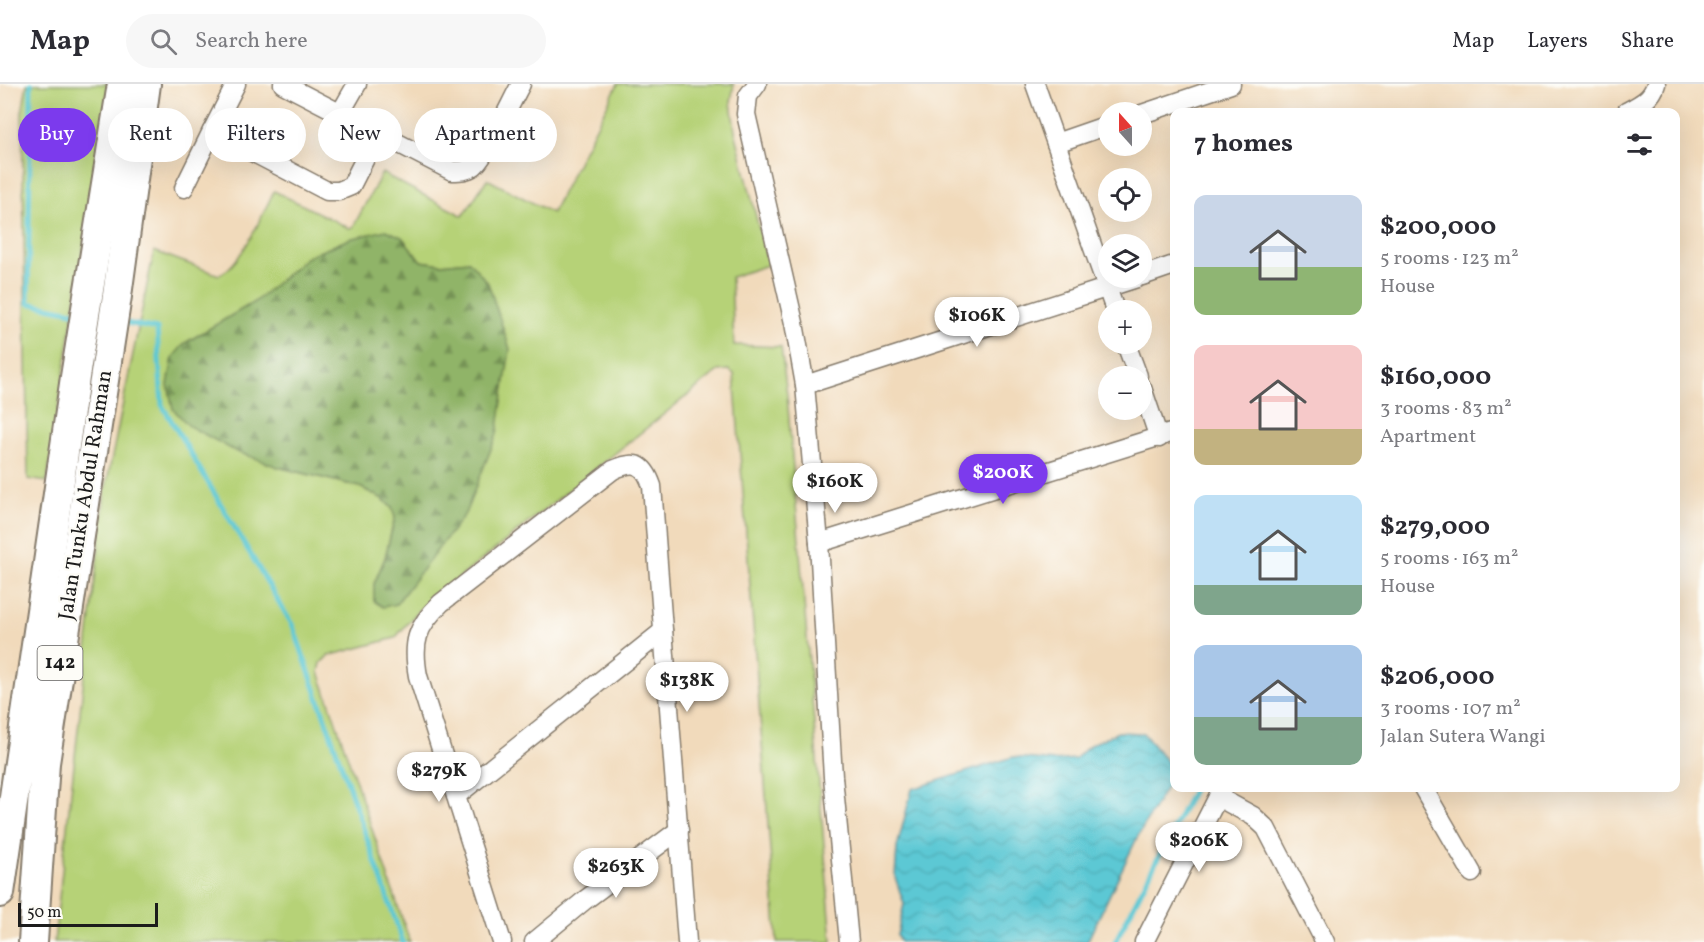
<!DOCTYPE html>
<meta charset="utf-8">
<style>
body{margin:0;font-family:Vollkorn,serif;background:#f7f7f7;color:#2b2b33;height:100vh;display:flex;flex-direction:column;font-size:22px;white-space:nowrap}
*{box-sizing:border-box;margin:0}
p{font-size:20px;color:#7c7c81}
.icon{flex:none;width:33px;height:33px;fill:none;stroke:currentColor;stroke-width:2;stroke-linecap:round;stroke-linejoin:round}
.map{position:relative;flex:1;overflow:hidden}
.sheet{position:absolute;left:1170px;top:24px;width:510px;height:684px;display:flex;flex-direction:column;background:#fff;border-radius:12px;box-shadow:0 6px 24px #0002}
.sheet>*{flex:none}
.hud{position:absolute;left:18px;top:24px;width:570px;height:54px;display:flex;gap:12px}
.needle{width:39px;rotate:339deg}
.fabs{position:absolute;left:1098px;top:18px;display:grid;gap:12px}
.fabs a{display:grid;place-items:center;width:54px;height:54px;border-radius:50%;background:#fff;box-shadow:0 6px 24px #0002;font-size:30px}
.scale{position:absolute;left:18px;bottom:15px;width:140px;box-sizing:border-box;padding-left:6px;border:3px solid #1c1c1c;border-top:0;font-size:16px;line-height:21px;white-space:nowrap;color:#1c1c1c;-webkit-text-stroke:4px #fdfcf7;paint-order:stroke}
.price{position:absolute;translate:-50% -51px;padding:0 14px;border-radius:21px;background:#fff;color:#222;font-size:20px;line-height:39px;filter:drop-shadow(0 2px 3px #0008)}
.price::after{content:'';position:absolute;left:50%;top:36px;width:18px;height:14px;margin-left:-9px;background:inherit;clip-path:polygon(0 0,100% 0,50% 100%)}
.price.current{background:#7c3aed;color:#fff}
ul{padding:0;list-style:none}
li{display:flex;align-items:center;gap:18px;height:150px;padding:0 24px}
li span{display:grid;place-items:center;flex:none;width:168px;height:120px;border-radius:12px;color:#555}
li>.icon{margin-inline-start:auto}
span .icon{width:72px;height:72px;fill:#fffc;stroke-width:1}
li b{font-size:26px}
h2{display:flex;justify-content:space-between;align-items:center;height:72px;padding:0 24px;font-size:26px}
.tag{padding:0 21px;border-radius:27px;background:#fff;box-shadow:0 6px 24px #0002;font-size:21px;line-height:54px}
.tag.current{background:#7c3aed;color:#fff}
header{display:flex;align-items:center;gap:36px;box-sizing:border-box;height:84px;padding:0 30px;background:#fff;border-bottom:2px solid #e1e1e2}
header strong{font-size:28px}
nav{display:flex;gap:33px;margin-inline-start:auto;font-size:21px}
.search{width:420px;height:54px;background:#f7f7f7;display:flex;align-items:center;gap:15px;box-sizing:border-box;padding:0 21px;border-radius:33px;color:#7c7c81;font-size:22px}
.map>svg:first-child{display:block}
.green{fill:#b6d277;stroke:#69774a;stroke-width:1.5;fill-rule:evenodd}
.forest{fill:url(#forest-firs);stroke:#566842;stroke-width:1.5}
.water{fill:url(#water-waves);stroke:#3c7278;stroke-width:1.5}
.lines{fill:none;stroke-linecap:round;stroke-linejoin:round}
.stream{stroke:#5cc8d4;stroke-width:5}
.minor-casing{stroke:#867b6c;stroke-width:21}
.primary-casing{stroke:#867b6c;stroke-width:32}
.minor{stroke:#fff;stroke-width:18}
.primary{stroke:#fff;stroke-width:28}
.labels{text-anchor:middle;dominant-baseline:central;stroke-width:5;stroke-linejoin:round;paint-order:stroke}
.shield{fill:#fdfcf7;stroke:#605f5e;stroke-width:1.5}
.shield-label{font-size:20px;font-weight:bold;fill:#1c1c1c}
.street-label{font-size:21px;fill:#1c1c1c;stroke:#fdfcf7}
</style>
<header>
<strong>Map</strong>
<div class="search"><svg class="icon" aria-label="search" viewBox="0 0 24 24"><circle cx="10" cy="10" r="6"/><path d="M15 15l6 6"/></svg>Search here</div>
<nav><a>Map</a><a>Layers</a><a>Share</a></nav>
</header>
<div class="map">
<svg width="1704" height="858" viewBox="0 0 1704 858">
<defs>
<pattern id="forest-firs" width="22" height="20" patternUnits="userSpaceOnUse" patternTransform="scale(1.5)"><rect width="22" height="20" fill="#90b468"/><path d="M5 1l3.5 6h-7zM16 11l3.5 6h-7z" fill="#759255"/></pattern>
<pattern id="water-waves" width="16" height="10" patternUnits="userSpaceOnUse" patternTransform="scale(1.5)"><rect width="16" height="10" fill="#5cc8d4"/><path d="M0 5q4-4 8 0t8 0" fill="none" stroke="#4fabb5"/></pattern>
</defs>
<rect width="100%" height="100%" fill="#fdfcf7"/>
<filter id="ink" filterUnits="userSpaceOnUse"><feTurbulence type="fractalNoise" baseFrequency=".0167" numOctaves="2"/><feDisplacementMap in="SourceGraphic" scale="12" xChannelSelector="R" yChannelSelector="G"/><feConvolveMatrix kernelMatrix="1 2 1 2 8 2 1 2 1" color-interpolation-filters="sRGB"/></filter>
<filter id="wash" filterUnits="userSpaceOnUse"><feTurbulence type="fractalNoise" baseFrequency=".008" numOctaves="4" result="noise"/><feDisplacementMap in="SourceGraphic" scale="24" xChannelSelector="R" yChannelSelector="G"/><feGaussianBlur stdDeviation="1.35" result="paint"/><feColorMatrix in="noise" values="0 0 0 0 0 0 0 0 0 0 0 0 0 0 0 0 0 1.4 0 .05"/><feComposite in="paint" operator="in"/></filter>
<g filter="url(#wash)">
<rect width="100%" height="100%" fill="#f1dabb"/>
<!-- green -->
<g class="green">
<polygon points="27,0 109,0 47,398 28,395 22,29"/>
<path d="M618,0h116l-3,18 4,29 33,134 -37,12 3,68 47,2 6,48 45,547h-55l-43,-568 -5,-4 -11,1 -299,239 -24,28 -67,18 -7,7 -2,9 91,270h-356l51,-451 49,-240 65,24c22,-9 44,-62 55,-84l75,37 4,-1 29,-54 81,43 24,-37 65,34zM402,154l19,23 20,3 28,-3 -52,314 -21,29 -22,-20 11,-26 10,-41 -3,-9 -9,-9 -23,-12 -82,-20 -93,-124 71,-42 51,-44z"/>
</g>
<!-- forest -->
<polygon class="forest" points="386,146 402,153 421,177 441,180 469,177 488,199 510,265 497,350 465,430 396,520 383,523 374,517 374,500 385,474 395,433 392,424 383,415 360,403 278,383 235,367 189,342 173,325 168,301 173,273 185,259 256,217 307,173 349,155"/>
<!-- water -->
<polygon class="water" points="1118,648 1143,649 1169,680 1173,691 1137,754 1087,858 900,858 897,851 904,820 895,793 897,763 912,705 1013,673 1054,677 1075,675 1090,661"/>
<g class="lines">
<!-- stream -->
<g class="stream">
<polyline points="31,0 28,219 78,229"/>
<polyline points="122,238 157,245 162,321 293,542 403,858"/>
<polyline points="1115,858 1194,704"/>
</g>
</g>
</g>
<g filter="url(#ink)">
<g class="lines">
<!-- minor casing -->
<g class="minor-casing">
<g id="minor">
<polyline points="236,0 212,47 327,107 339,107 351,102 378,49"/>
<path d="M283,0l169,87c8,0 15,0 22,-5 12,-9 38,-66 47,-82"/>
<polyline points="757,0 748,12 746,30 794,239 805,301 819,459 833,693 849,858"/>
<polyline points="1035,0 1115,226"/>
<polyline points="341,28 357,0"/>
<path d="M1626,28c13,-7 26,-13 30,-28"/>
<polyline points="1142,30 1231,0"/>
<polyline points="1056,59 1108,41"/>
<polyline points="184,104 212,47"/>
<polyline points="1142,192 1174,181"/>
<polyline points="1126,260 1138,292"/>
<polyline points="805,301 1137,194"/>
<polyline points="1142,304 1159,354"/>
<polyline points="819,459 1174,348"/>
<polyline points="1423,704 1472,789"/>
<polyline points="456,712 663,547"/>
<polyline points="1218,713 1253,732 1266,744 1325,858"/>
<path d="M502,858l-84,-266c-6,-33 -2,-49 23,-73l172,-133c22,-10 31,-7 39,16l35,456"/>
<polyline points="534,858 585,816 679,746"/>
<polyline points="1144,858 1222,705"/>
</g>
</g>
<!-- primary casing -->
<g class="primary-casing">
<g id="primary">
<polyline points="0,809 75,293 122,0"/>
<polyline points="33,858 45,679 117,212 146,0"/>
</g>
</g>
<!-- minor -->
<use href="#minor" class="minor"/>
<!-- primary -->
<use href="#primary" class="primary"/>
</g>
</g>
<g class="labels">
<!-- shield labels -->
<rect class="shield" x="37.5" y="562" width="45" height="34" rx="4.5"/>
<g class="shield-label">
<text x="60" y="579">142</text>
</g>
<!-- street labels -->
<g class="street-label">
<text transform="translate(86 411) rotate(-81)">Jalan Tunku Abdul Rahman</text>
</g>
</g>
</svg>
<div class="fabs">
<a><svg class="needle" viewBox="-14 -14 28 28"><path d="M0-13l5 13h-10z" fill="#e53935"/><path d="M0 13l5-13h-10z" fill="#7c7c81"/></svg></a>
<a><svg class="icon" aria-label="locate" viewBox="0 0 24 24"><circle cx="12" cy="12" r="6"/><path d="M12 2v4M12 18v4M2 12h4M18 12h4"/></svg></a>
<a><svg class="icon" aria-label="layers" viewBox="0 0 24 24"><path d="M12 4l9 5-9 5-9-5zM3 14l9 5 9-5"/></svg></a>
<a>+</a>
<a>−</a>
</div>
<div class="scale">50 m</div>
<b class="price" style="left:977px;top:264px">$106K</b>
<b class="price current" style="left:1003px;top:421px">$200K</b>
<b class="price" style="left:835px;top:430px">$160K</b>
<b class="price" style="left:687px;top:629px">$138K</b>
<b class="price" style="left:439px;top:719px">$279K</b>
<b class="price" style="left:1199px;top:789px">$206K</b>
<b class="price" style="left:616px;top:815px">$263K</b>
<div class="hud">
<a class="tag current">Buy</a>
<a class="tag">Rent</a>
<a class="tag">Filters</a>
<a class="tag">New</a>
<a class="tag">Apartment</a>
</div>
<section class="sheet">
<h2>7 homes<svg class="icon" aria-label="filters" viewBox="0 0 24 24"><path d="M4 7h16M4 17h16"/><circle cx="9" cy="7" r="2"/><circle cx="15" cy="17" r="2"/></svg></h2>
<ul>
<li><span style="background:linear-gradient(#c9d6e8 60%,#8fb573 0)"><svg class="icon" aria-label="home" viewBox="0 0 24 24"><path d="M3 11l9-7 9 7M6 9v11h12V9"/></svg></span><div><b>$200,000</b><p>5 rooms · 123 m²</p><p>House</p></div></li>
<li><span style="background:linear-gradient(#f6c9c9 70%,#c2b280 0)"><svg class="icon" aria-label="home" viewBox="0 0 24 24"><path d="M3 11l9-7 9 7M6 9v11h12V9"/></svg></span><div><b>$160,000</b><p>3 rooms · 83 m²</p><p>Apartment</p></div></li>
<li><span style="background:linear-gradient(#bfe0f5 75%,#7fa58c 0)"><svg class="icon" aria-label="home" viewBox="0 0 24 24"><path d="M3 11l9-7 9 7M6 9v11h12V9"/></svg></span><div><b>$279,000</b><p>5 rooms · 163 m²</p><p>House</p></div></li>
<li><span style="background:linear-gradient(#a9c7e8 60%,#7fa58c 0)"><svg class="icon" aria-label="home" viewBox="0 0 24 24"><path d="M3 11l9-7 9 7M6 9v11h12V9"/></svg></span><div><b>$206,000</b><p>3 rooms · 107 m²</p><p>Jalan Sutera Wangi</p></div></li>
</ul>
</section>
</div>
